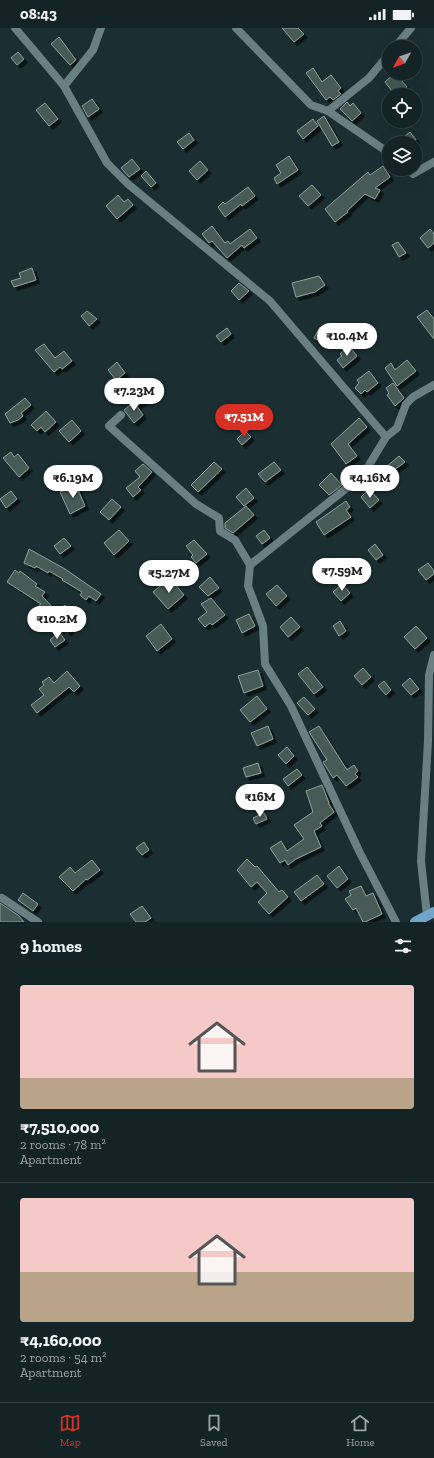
<!DOCTYPE html>
<meta charset="utf-8">
<style>
body{margin:0;font-family:"Zilla Slab",serif;background:#212f32;color:#f1f3f6;height:100vh;display:flex;flex-direction:column;font-size:15px;white-space:nowrap}
*{box-sizing:border-box;margin:0}
p{font-size:13px;color:#9da4a7}
.icon{flex:none;width:22px;height:22px;fill:none;stroke:currentColor;stroke-width:2;stroke-linecap:round;stroke-linejoin:round}
.map{position:relative;height:894px;overflow:hidden}
.side{display:flex;flex-direction:column;background:#142326;flex:1}
.side>*{flex:none}
.needle{width:26px;rotate:230deg}
.tools{position:absolute;left:382px;top:12px;display:grid;gap:8px}
.tools a{display:grid;place-items:center;width:40px;height:40px;border-radius:50%;background:#142326;box-shadow:0 4px 16px #0002,0 0 0 1px #334043;font-size:20px}
.price{position:absolute;translate:-50% -34px;padding:0 9px;border-radius:14px;background:#fff;color:#222;font-size:13px;line-height:26px;filter:drop-shadow(0 1px 2px #0008)}
.price::after{content:'';position:absolute;left:50%;top:24px;width:12px;height:9px;margin-left:-6px;background:inherit;clip-path:polygon(0 0,100% 0,50% 100%)}
.price.on{background:#d93025;color:#fff}
ul{padding:0;list-style:none}
li{display:grid;align-content:center;gap:8px;height:212px;padding:0 20px}
li+li{border-top:1px solid #334043}
li span{display:grid;place-items:center;height:124px;border-radius:4px;color:#555}
li>.icon{margin-inline-start:auto}
span .icon{width:72px;height:72px;fill:#fffc;stroke-width:1}
li b{font-size:17px}
h2{display:flex;justify-content:space-between;align-items:center;height:48px;padding:0 20px;font-size:17px}
.status{display:flex;justify-content:space-between;align-items:center;height:28px;padding:0 20px;background:#142326;direction:ltr}
.status svg{height:11px;fill:currentColor}
.tab-bar{display:flex;justify-content:space-around;align-items:center;height:56px;border-top:1px solid #334043;background:#142326;font-size:11px;color:#9da4a7}
.tab-bar a{display:grid;justify-items:center;gap:2px}
.tab-bar .on{color:#d93025}
.map>svg:first-child{display:block}
.building{fill:#475a54;stroke:#8ca29b;filter:url(#shadow)}
.lines{fill:none;stroke-linecap:round;stroke-linejoin:round}
.minor{stroke:#697f82;stroke-width:8}
.primary{stroke:#6ea7c9;stroke-width:10}
</style>
<div class="status"><b>08:43</b><svg viewBox="0 0 49 12"><path d="M0 12V9h3v3zM5 12V6h3v6zM10 12V3h3v9zM15 12V0h3v12zM26 1h20v11H26zM47 4h2v5h-2z"/></svg></div>
<div class="map">
<svg width="434" height="894" viewBox="0 0 434 894">
<defs>
<filter id="shadow"><feDropShadow dx="3.5" dy="3.5" stdDeviation="0" flood-color="#0009"/></filter>
</defs>
<rect width="100%" height="100%" fill="#1b2f32"/>
<!-- building -->
<g class="building">
<polygon points="282,0 298,0 304,6 294,14"/>
<polygon points="59,9 76,32 70,37 51,16"/>
<polygon points="18,24 24,31 17,37 11,30"/>
<polygon points="313,40 322,54 331,47 341,60 338,63 341,66 333,72 330,69 326,72 306,45"/>
<polygon points="395,45 407,59 398,67 395,67 385,54"/>
<polygon points="92,71 99,81 88,89 82,78"/>
<polygon points="347,74 350,78 353,75 361,85 352,93 340,81"/>
<polygon points="45,75 58,91 49,98 36,82"/>
<polygon points="324,88 339,114 332,118 317,93"/>
<polygon points="313,91 318,98 303,111 297,103"/>
<polygon points="410,104 416,112 412,115 396,115"/>
<polygon points="189,105 194,112 183,121 177,114"/>
<polygon points="289,128 298,142 277,156 274,150 281,145 276,137"/>
<polygon points="132,131 140,141 129,149 121,140"/>
<polygon points="200,133 208,142 197,152 189,143"/>
<polygon points="383,138 390,149 375,160 380,162 375,171 365,166 347,183 348,184 335,194 325,181 368,144 370,147"/>
<polygon points="146,143 156,155 151,159 141,148"/>
<polygon points="312,157 321,167 308,178 299,168"/>
<polygon points="248,159 255,168 242,178 241,176 225,189 218,179 223,174 225,176"/>
<polygon points="118,167 124,174 128,171 133,177 117,191 106,178"/>
<polygon points="212,198 225,215 228,213 230,216 250,201 257,210 244,220 242,217 227,230 212,213 209,215 202,206"/>
<polygon points="430,201 434,206 434,215 428,220 420,210"/>
<polygon points="398,214 406,225 399,229 392,217"/>
<polygon points="32,240 36,252 14,259 11,253 21,250 19,245"/>
<polygon points="319,248 325,257 315,264 296,269 292,255"/>
<polygon points="239,255 249,263 239,272 231,263"/>
<polygon points="427,282 434,291 434,311 417,289"/>
<polygon points="87,283 97,291 89,298 81,288"/>
<polygon points="320,299 328,304 322,314 314,310"/>
<polygon points="227,300 231,306 221,314 216,308"/>
<polygon points="44,316 55,330 64,323 72,333 62,341 60,339 54,344 35,322"/>
<polygon points="349,318 357,328 343,340 337,332 342,328 340,326"/>
<polygon points="407,332 416,343 397,358 385,340 391,335 395,342"/>
<polygon points="117,334 125,345 116,352 108,342"/>
<polygon points="369,343 378,355 367,364 365,362 361,366 355,360 359,355 357,352"/>
<polygon points="393,355 404,370 395,378 387,367 389,365 386,360"/>
<polygon points="144,362 149,369 137,378 133,373"/>
<polygon points="25,370 31,377 21,385 23,388 18,392 10,395 5,386"/>
<polygon points="134,374 143,387 134,395 124,382"/>
<polygon points="46,383 56,394 45,404 41,399 37,403 31,397"/>
<polygon points="359,390 367,399 348,416 357,428 346,436 331,416"/>
<polygon points="72,392 81,403 69,414 59,403"/>
<polygon points="245,403 251,409 242,417 237,411"/>
<polygon points="11,424 14,429 18,426 29,440 19,449 3,430"/>
<polygon points="399,428 405,434 390,445 385,440"/>
<polygon points="214,434 222,441 198,464 191,457"/>
<polygon points="274,434 281,442 265,454 258,446"/>
<polygon points="143,436 152,444 138,459 141,462 133,469 126,460 140,449 135,443"/>
<polygon points="331,445 342,457 329,467 319,457"/>
<polygon points="76,457 85,478 70,486 60,464"/>
<polygon points="246,460 254,470 244,478 236,469"/>
<polygon points="369,461 379,472 370,480 361,469"/>
<polygon points="11,463 17,471 6,480 0,471"/>
<polygon points="112,471 121,479 109,492 100,484"/>
<polygon points="346,473 350,479 346,482 351,489 324,507 316,494"/>
<polygon points="246,478 254,487 233,505 225,500 225,495"/>
<polygon points="119,502 129,513 114,527 104,515"/>
<polygon points="264,502 270,510 262,516 256,508"/>
<polygon points="64,510 71,518 60,526 54,518"/>
<polygon points="194,512 207,526 196,535 191,529 193,527 186,518"/>
<polygon points="375,516 383,527 376,532 368,522"/>
<polygon points="29,521 65,541 101,566 96,573 89,568 86,572 80,567 82,564 62,552 63,551 49,543 48,545 36,538 35,540 24,535"/>
<polygon points="327,533 335,542 335,544 326,552 317,542"/>
<polygon points="428,535 434,543 434,546 426,552 418,542"/>
<polygon points="15,542 19,545 20,543 37,556 35,558 45,564 42,568 57,584 65,577 80,593 68,604 43,586 40,589 34,582 41,576 7,554"/>
<polygon points="210,549 219,560 208,568 199,559"/>
<polygon points="167,552 172,557 174,555 184,567 168,581 153,564"/>
<polygon points="342,556 350,565 341,573 333,564"/>
<polygon points="277,557 287,568 276,578 266,566"/>
<polygon points="211,570 225,587 212,597 210,595 205,599 198,591 207,584 201,576"/>
<polygon points="249,586 255,598 242,605 236,592"/>
<polygon points="291,589 300,599 288,609 280,599"/>
<polygon points="340,593 346,603 339,608 333,598"/>
<polygon points="161,596 172,611 157,623 146,608"/>
<polygon points="416,598 427,610 415,621 404,609"/>
<polygon points="59,604 65,612 55,619 50,612"/>
<polygon points="307,639 323,659 314,666 298,646"/>
<polygon points="363,640 371,649 362,657 354,648"/>
<polygon points="258,642 263,658 244,665 238,648"/>
<polygon points="67,643 80,658 74,664 69,659 37,685 31,677 44,667 39,661 44,657 42,654 49,649 54,655"/>
<polygon points="410,650 419,661 411,667 402,657"/>
<polygon points="384,653 391,662 386,667 378,658"/>
<polygon points="257,668 267,681 250,694 240,682"/>
<polygon points="304,669 315,681 308,687 297,675"/>
<polygon points="268,698 273,711 257,718 251,705"/>
<polygon points="319,698 347,742 354,737 358,743 355,746 358,749 346,758 337,747 333,750 323,734 327,732 309,704"/>
<polygon points="287,719 294,728 286,736 278,727"/>
<polygon points="258,735 261,745 246,749 243,740"/>
<polygon points="297,741 302,747 288,758 283,751"/>
<polygon points="322,757 329,775 328,775 334,784 320,795 322,798 314,803 321,819 296,831 288,837 285,832 280,835 270,820 281,813 287,823 304,811 294,797 313,784 306,763"/>
<polygon points="264,785 267,791 256,796 253,790"/>
<polygon points="144,814 149,822 142,827 136,820"/>
<polygon points="247,831 255,839 257,838 279,864 282,862 288,869 269,886 258,874 267,865 257,854 251,859 237,842"/>
<polygon points="92,832 100,842 87,852 86,851 73,863 59,849 70,839 75,845"/>
<polygon points="339,838 348,851 337,860 327,848"/>
<polygon points="317,847 324,856 301,873 294,864"/>
<polygon points="361,858 366,868 373,865 382,886 365,894 363,894 356,880 353,882 345,871 351,867 349,863"/>
<polygon points="23,865 38,876 33,883 18,872"/>
<polygon points="0,875 18,887 24,894 0,894"/>
<polygon points="142,878 151,890 145,894 136,894 130,886"/>
</g>
<g class="lines">
<!-- minor -->
<g class="minor">
<polyline points="15,0 64,58 107,135 128,156 270,273 386,409"/>
<polyline points="236,0 311,77 328,83 369,50 389,26"/>
<polyline points="395,19 411,0"/>
<polyline points="64,58 93,22 101,0"/>
<polyline points="328,83 389,125"/>
<polyline points="408,141 413,146 434,134"/>
<polyline points="121,387 109,398 196,476 219,490 220,503 235,512 250,537 248,558 263,598 265,636 291,678 360,825 396,894"/>
<polyline points="250,537 363,447 386,409 397,400 406,376 413,369 434,357"/>
<polyline points="2,870 38,894"/>
<polyline points="427,888 421,833 428,713 429,647 434,627"/>
</g>
<!-- primary -->
<polyline class="primary" points="415,894 434,884"/>
</g>
</svg>
<div class="tools">
<a><svg class="needle" viewBox="-14 -14 28 28"><path d="M0-13l5 13h-10z" fill="#e53935"/><path d="M0 13l5-13h-10z" fill="#9da4a7"/></svg></a>
<a><svg class="icon" aria-label="locate" viewBox="0 0 24 24"><circle cx="12" cy="12" r="6"/><path d="M12 2v4M12 18v4M2 12h4M18 12h4"/></svg></a>
<a><svg class="icon" aria-label="layers" viewBox="0 0 24 24"><path d="M12 4l9 5-9 5-9-5zM3 14l9 5 9-5"/></svg></a>
</div>
<b class="price" style="left:347px;top:329px">₹10.4M</b>
<b class="price" style="left:134px;top:384px">₹7.23M</b>
<b class="price on" style="left:244px;top:410px">₹7.51M</b>
<b class="price" style="left:73px;top:471px">₹6.19M</b>
<b class="price" style="left:370px;top:471px">₹4.16M</b>
<b class="price" style="left:342px;top:564px">₹7.59M</b>
<b class="price" style="left:169px;top:566px">₹5.27M</b>
<b class="price" style="left:57px;top:612px">₹10.2M</b>
<b class="price" style="left:260px;top:790px">₹16M</b>
</div>
<section class="side">
<h2>9 homes<svg class="icon" aria-label="filters" viewBox="0 0 24 24"><path d="M4 7h16M4 17h16"/><circle cx="9" cy="7" r="2"/><circle cx="15" cy="17" r="2"/></svg></h2>
<ul>
<li><span style="background:linear-gradient(#f6c9c9 75%,#b9a48a 0)"><svg class="icon" aria-label="home" viewBox="0 0 24 24"><path d="M3 11l9-7 9 7M6 9v11h12V9"/></svg></span><div><b>₹7,510,000</b><p>2 rooms · 78 m²</p><p>Apartment</p></div></li>
<li><span style="background:linear-gradient(#f6c9c9 60%,#b9a48a 0)"><svg class="icon" aria-label="home" viewBox="0 0 24 24"><path d="M3 11l9-7 9 7M6 9v11h12V9"/></svg></span><div><b>₹4,160,000</b><p>2 rooms · 54 m²</p><p>Apartment</p></div></li>
</ul>
</section>
<nav class="tab-bar">
<a class="on"><svg class="icon" aria-label="map" viewBox="0 0 24 24"><path d="M3 6l6-2 6 2 6-2v14l-6 2-6-2-6 2zM9 4v14M15 6v14"/></svg>Map</a>
<a><svg class="icon" aria-label="saved" viewBox="0 0 24 24"><path d="M7 4h10v16l-5-4-5 4z"/></svg>Saved</a>
<a><svg class="icon" aria-label="home" viewBox="0 0 24 24"><path d="M3 11l9-7 9 7M6 9v11h12V9"/></svg>Home</a>
</nav>
